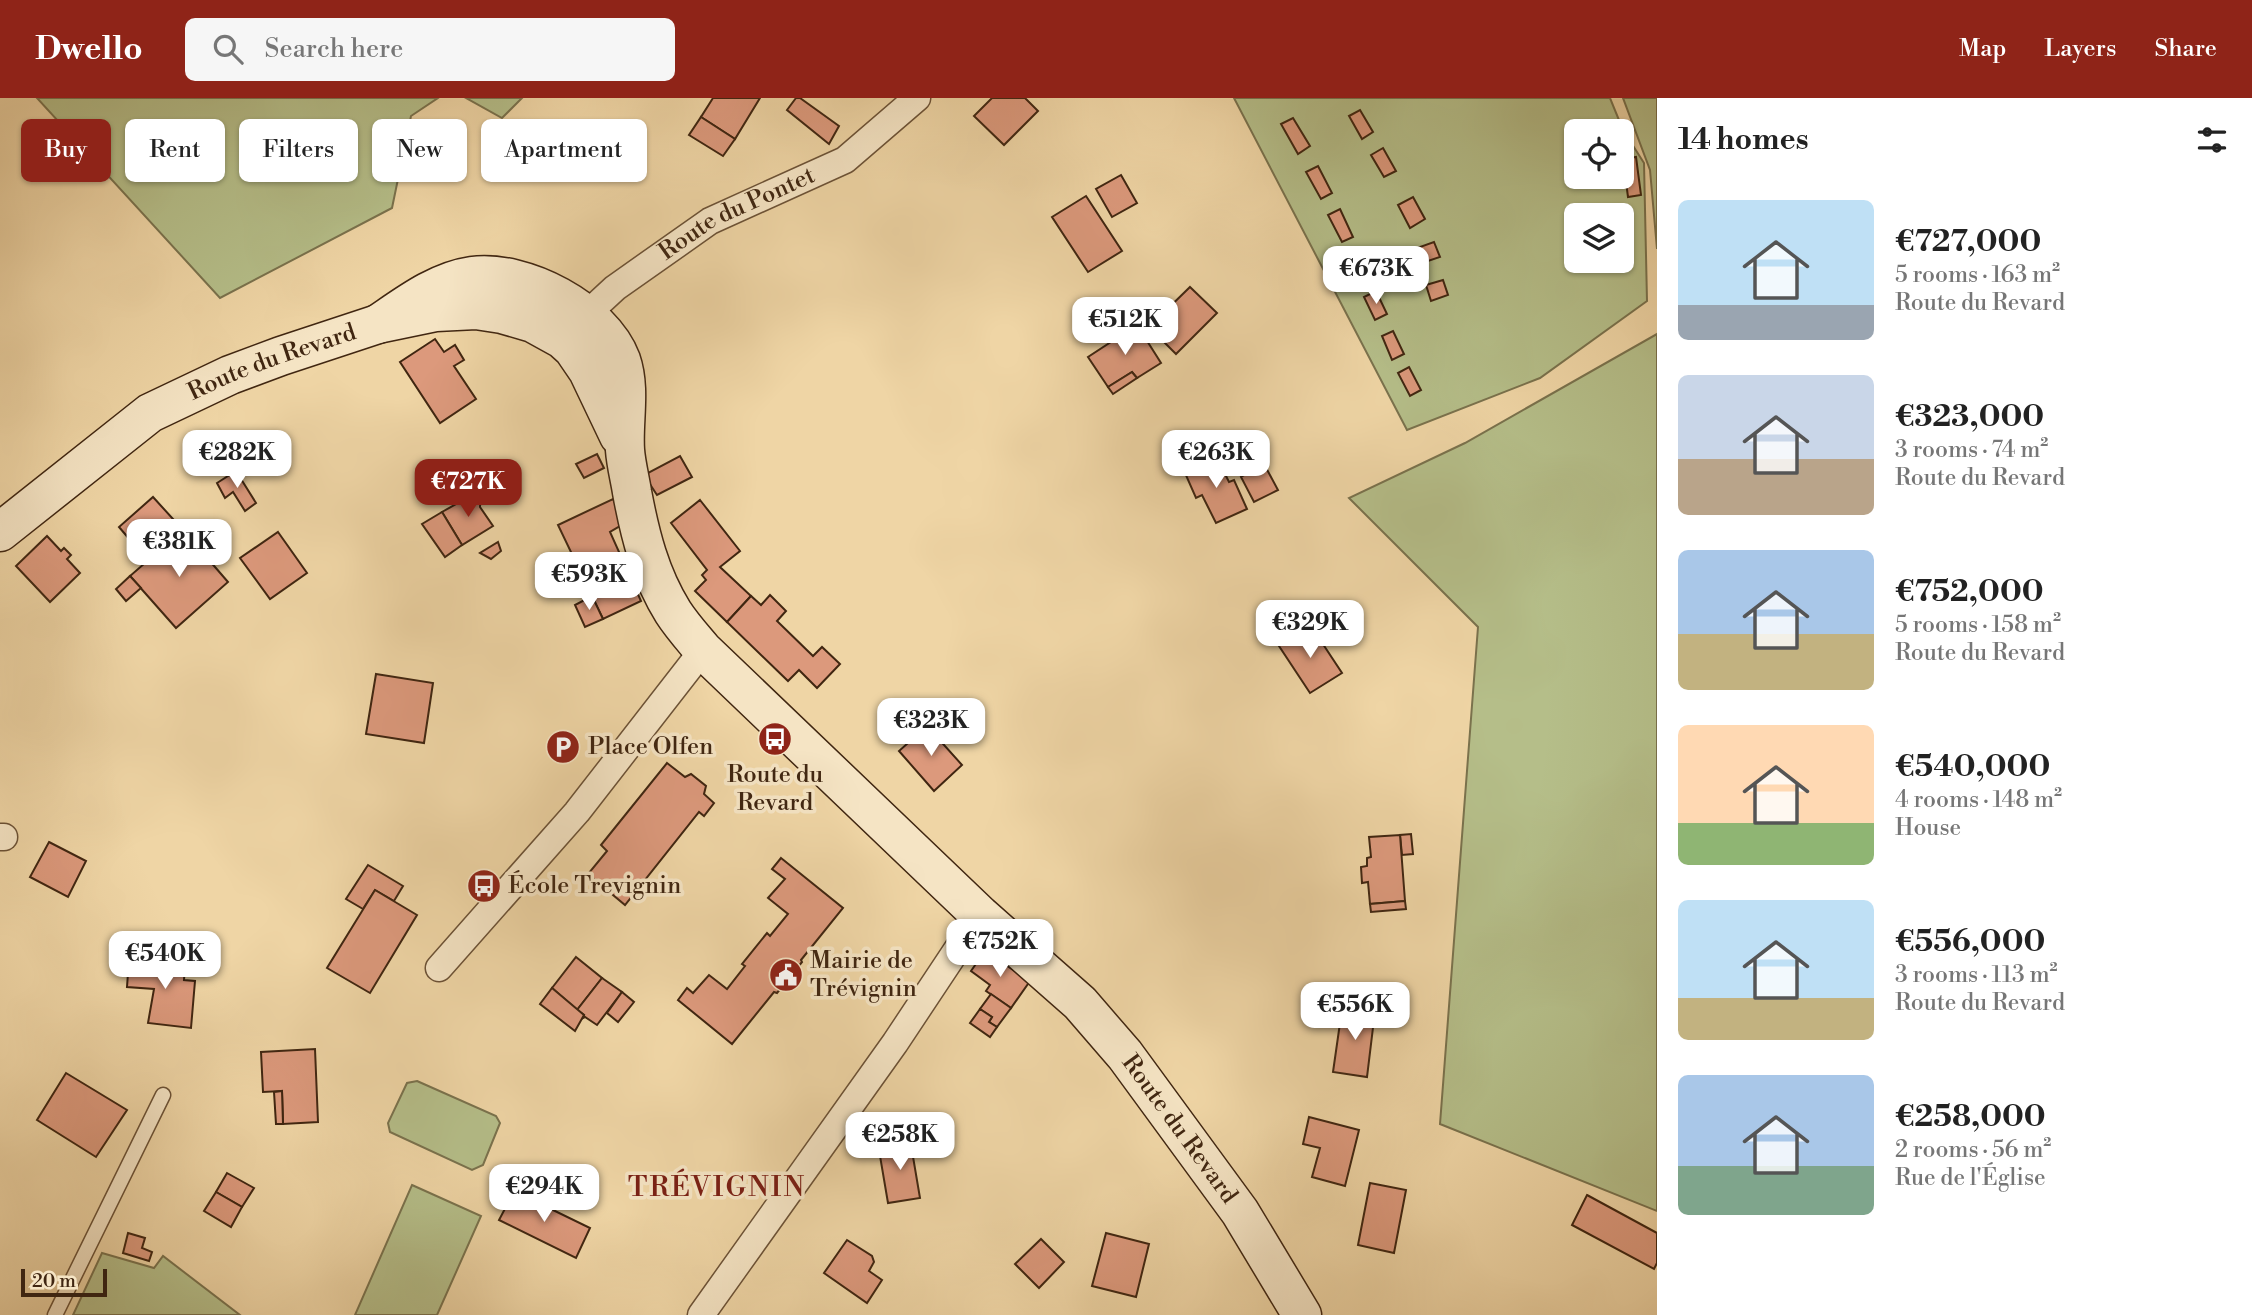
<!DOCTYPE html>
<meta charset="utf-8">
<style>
body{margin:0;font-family:"Libre Bodoni",serif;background:#f6f6f6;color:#222;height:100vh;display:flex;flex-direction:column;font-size:26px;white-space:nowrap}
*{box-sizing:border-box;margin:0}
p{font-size:23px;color:#767676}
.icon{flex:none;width:38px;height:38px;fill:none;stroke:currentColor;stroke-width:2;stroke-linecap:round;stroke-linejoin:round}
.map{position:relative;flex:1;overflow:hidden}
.panel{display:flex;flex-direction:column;background:#fff;width:595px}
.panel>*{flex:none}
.hud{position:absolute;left:21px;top:21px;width:665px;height:63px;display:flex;gap:14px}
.buttons{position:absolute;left:1564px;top:21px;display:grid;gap:14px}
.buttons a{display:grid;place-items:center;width:70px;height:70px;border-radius:10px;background:#fff;box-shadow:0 2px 5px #0004;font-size:35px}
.scale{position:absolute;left:21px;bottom:18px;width:86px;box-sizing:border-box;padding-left:7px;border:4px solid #402611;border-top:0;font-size:19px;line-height:24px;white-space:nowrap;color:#402611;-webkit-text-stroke:5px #f5e4c4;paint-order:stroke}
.price{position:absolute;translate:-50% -60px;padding:0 16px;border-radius:14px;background:#fff;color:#222;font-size:23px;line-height:46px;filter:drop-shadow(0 2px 4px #0008)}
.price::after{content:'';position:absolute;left:50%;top:42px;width:21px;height:16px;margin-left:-10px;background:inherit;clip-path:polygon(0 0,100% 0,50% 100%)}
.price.selected{background:#8f2418;color:#fff}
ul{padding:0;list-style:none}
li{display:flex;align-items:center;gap:21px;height:175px;padding:0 21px}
li span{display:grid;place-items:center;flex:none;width:196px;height:140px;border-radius:10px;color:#555}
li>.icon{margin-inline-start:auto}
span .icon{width:84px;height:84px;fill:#fffc;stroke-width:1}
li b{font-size:30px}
h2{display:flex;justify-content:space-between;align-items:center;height:84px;padding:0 21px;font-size:30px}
.chip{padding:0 24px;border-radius:10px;background:#fff;box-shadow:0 2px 5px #0004;font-size:24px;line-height:63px}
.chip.selected{background:#8f2418;color:#fff}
header{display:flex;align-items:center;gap:42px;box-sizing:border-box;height:98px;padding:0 35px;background:#8f2418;color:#fff}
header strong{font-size:33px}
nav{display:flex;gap:38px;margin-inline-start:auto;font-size:24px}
.search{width:490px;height:63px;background:#f6f6f6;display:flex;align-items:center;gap:18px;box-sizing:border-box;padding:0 24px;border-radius:10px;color:#767676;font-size:26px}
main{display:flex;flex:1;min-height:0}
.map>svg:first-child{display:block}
.green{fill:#b5be89;stroke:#7a724d;stroke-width:2;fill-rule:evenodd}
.building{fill:#dc997c;stroke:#402611;stroke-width:2}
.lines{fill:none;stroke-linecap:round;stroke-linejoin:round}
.service-casing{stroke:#6c5236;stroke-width:17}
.minor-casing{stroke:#6c5236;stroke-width:29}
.secondary-casing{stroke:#402611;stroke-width:41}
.service{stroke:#f5e4c4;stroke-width:14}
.minor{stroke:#f5e4c4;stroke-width:26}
.secondary{stroke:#f5e4c4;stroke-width:38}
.labels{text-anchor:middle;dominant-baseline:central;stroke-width:7;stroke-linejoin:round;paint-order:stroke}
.street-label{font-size:24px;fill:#402611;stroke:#f5e4c4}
.poi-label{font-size:24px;fill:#402611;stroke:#f5e4c4;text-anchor:start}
.quarter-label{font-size:28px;letter-spacing:2px;fill:#7a1f14;stroke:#f5e4c4}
</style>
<header>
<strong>Dwello</strong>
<div class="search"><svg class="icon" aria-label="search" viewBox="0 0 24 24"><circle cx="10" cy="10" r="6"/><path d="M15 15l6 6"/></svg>Search here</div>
<nav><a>Map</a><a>Layers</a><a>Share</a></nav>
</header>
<main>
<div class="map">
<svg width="1657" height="1217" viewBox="0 0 1657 1217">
<rect width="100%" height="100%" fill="#efd5a5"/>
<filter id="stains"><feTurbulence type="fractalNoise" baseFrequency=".00286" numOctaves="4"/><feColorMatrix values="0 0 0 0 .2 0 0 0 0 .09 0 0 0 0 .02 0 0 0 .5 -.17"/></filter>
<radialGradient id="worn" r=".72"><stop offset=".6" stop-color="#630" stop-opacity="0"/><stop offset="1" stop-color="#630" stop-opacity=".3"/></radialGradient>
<!-- green -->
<g class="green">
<polygon points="37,0 438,0 411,18 392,110 220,200"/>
<polygon points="466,0 522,0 502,20"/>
<path d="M1234,0h376l13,32 21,33 3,138 -107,77 -133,52zM1577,33h45v46h-45zM1577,117h45v46h-45z"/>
<polygon points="1623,0 1657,0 1657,151 1650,72"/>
<polygon points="1657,236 1657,1113 1440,1026 1478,529 1349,400 1465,345"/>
<polygon points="417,983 496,1018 500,1025 483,1067 472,1072 390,1034 388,1025 407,985"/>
<polygon points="412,1087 481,1118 437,1217 355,1217"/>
<polygon points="102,1155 154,1170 163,1158 240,1217 73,1217"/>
</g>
<!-- building -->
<g class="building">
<polygon points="713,0 760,0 735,41 701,19"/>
<polygon points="796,0 800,0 839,28 829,46 787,12"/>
<polygon points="992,0 1025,0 1038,13 1004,47 974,18"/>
<polygon points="1360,12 1373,34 1362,41 1349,18"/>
<polygon points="701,19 735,41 723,58 689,37"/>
<polygon points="1293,20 1310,48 1298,56 1281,26"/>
<polygon points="1383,50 1396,73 1384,79 1371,57"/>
<polygon points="1636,59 1641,97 1628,99 1623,61"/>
<polygon points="1318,68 1332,95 1321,101 1306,74"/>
<polygon points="1121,77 1137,105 1112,119 1096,91"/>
<polygon points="1086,98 1122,153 1088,174 1052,119"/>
<polygon points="1413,99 1425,121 1410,130 1398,107"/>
<polygon points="1340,111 1353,139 1342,144 1328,117"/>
<polygon points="1434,144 1440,159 1422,165 1417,150"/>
<polygon points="1360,154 1370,178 1358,183 1348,160"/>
<polygon points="1443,182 1448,197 1431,203 1426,187"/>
<polygon points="1190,189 1217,215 1176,256 1149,229"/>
<polygon points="1376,193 1387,216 1375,222 1364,199"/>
<polygon points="1137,227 1161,265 1137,280 1132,274 1108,289 1088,259"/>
<polygon points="1393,233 1404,256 1392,262 1382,238"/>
<polygon points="435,241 444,254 455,247 464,262 454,268 476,301 440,325 400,264"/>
<polygon points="1409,269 1421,292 1410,298 1398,275"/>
<polygon points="1132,274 1137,280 1113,296 1108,289"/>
<polygon points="597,356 604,370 584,380 576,366"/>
<polygon points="680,358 692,379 657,397 644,377"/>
<polygon points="1217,360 1229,384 1234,382 1247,411 1216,425 1202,397 1196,400 1185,375"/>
<polygon points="1264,366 1278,392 1254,404 1241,379"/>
<polygon points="236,373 256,405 245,413 233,394 225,400 217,385"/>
<polygon points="481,392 480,409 493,428 462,447 442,414"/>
<polygon points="153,399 183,432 148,463 119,429"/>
<polygon points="613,401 625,425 610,434 641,503 603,521 558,427"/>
<polygon points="700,402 740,453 720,469 751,498 727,524 695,493 706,482 702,477 707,472 671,425"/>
<polygon points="442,414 462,447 445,459 422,426"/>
<polygon points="183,432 228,484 176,530 130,478"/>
<polygon points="278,434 307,475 270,501 240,460"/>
<polygon points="47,438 61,453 64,450 71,457 67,461 80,475 50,504 16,468"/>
<polygon points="498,444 501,453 491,461 480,455"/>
<polygon points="130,478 141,490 126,503 116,491"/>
<polygon points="770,497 786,513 777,523 813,558 822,549 840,566 817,590 799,572 788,583 727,524 751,498 761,507"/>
<polygon points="592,498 603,521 585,529 575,507"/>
<polygon points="1311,528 1342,575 1310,595 1279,548"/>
<polygon points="376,576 433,585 424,645 366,636"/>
<polygon points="927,628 962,667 934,693 899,653"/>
<polygon points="667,665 685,679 691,676 706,688 704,696 714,705 704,718 699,714 625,807 588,776 607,753 601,747"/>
<polygon points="1411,736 1413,756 1402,757 1400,737"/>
<polygon points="1400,737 1405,803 1370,806 1368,784 1362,785 1361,769 1367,768 1367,760 1371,759 1369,739"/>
<polygon points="49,744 86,763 68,799 30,779"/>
<polygon points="781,760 843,810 801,862 802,864 777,895 774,894 732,946 678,902 687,890 693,895 709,877 727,891 745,868 742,866 767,835 770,838 788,816 768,800 785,781 772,771"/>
<polygon points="368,767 403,788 394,803 375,792 363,811 346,801"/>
<polygon points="375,792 417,817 370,895 327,870"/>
<polygon points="1405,803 1406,811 1371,814 1370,806"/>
<polygon points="985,853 1030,883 1011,910 986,893 990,887 971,873"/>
<polygon points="576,859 602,880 577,912 552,890"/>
<polygon points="129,861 185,867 184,882 195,883 191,930 148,925 154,891 127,889"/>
<polygon points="602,880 622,894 597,927 585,919 583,920 584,917 577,912"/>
<polygon points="552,890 584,917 575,933 540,906"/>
<polygon points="622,894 634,904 618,924 607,915"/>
<polygon points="991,896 1011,910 997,929 989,924 992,919 980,911"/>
<polygon points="1345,908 1375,913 1367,979 1333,974 1340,925 1342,925"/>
<polygon points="980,911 992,919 989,924 997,929 990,939 970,925"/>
<polygon points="315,951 318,1024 283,1026 282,993 263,994 261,954"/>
<polygon points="66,975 127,1012 96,1059 37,1022"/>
<polygon points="282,993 283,1026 276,1026 274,994"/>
<polygon points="1309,1019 1359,1032 1345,1088 1312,1079 1320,1050 1303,1046"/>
<polygon points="910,1041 920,1100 888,1105 880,1058 889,1057 887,1045"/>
<polygon points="227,1075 254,1090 242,1109 216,1094"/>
<polygon points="1370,1085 1406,1092 1394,1155 1358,1147"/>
<polygon points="514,1093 590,1130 576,1160 499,1122 508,1105 503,1103 507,1095 511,1097"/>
<polygon points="216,1094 242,1109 231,1129 204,1113"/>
<polygon points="1587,1097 1657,1135 1657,1165 1654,1171 1572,1127"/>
<polygon points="128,1135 145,1140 142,1150 152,1154 149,1163 123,1155"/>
<polygon points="1106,1135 1149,1146 1136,1199 1092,1188"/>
<polygon points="1041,1141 1064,1164 1039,1190 1015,1166"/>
<polygon points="847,1142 872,1158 874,1164 869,1173 882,1182 867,1205 824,1175"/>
</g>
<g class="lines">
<!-- service casing -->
<g class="service-casing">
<polyline id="service" points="55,1217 163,997"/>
</g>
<!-- minor casing -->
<g class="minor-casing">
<g id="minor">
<path id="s1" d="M575,227l40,-37 95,-67 135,-61 72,-62"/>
<polyline points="0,739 4,739"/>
<polyline points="439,870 577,714 703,552"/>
<polyline points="701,1217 895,945 980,817"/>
</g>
</g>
<!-- secondary casing -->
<g class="secondary-casing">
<g id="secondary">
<path id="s2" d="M378,226c28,-19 59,-43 94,-48 52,-7 130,34 149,84 10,29 2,61 4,90 1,14 5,29 7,42 8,43 18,83 41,120 9,14 20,26 30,38l277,265 100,88 45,52 115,157 62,103"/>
<path id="s3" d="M0,434l150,-119 80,-38 51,-19 97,-32 58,-12 40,-2 26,4 31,9 29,16 11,10 15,22 31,65"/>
</g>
</g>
<!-- service -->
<use href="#service" class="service"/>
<!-- minor -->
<use href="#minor" class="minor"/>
<!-- secondary -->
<use href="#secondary" class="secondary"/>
</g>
<!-- icons -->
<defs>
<g id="bus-disc" transform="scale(1.75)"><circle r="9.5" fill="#8f2418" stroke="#f5e4c4"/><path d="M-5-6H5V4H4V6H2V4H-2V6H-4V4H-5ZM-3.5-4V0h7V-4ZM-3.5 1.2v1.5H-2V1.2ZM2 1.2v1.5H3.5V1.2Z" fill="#fff"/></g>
<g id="parking-disc" transform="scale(1.75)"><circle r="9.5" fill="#8f2418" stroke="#f5e4c4"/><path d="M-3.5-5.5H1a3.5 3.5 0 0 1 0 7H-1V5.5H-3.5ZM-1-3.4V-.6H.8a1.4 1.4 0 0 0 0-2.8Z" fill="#fff"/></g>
<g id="civic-disc" transform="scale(1.75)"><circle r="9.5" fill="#8f2418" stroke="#f5e4c4"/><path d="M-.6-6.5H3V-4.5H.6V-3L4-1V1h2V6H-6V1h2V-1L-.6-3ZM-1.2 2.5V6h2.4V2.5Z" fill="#fff"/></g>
</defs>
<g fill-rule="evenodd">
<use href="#bus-disc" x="775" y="641"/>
<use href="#parking-disc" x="563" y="649"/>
<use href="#bus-disc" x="484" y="788"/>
<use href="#civic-disc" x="786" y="877"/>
</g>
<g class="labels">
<!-- street labels -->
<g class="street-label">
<text stroke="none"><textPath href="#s1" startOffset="198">Route du Pontet</textPath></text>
<text stroke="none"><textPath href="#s3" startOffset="324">Route du Revard</textPath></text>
<text stroke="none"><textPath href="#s2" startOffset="1274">Route du Revard</textPath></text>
</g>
<!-- poi labels -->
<g class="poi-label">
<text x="588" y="649">Place Olfen</text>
<text x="775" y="677" text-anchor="middle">Route du<tspan x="775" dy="28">Revard</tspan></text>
<text x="508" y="788">École Trevignin</text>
<text x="810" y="863">Mairie de<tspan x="810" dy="28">Trévignin</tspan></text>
</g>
<!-- quarter labels -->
<g class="quarter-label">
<text x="717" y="1089">TRÉVIGNIN</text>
</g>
</g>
<rect width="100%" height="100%" filter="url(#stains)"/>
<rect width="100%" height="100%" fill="url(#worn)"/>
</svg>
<div class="buttons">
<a><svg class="icon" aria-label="locate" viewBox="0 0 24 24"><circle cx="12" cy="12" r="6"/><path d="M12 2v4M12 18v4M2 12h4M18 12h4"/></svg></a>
<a><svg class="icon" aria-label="layers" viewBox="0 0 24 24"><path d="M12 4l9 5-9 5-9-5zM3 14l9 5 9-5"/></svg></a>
</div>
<div class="scale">20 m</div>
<b class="price" style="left:1376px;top:208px">€673K</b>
<b class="price" style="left:1125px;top:259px">€512K</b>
<b class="price" style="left:237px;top:392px">€282K</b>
<b class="price" style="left:1216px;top:392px">€263K</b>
<b class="price selected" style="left:468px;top:421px">€727K</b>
<b class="price" style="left:179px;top:481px">€381K</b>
<b class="price" style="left:589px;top:514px">€593K</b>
<b class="price" style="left:1310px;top:562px">€329K</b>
<b class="price" style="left:931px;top:660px">€323K</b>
<b class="price" style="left:1000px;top:881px">€752K</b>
<b class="price" style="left:165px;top:893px">€540K</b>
<b class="price" style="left:1355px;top:944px">€556K</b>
<b class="price" style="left:900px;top:1074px">€258K</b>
<b class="price" style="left:544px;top:1126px">€294K</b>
<div class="hud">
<a class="chip selected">Buy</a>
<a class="chip">Rent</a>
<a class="chip">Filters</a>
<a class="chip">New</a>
<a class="chip">Apartment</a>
</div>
</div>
<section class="panel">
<h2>14 homes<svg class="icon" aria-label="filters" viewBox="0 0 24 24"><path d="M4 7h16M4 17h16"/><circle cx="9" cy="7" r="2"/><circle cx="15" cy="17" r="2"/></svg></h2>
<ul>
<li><span style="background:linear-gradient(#bfe0f5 75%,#9aa5b1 0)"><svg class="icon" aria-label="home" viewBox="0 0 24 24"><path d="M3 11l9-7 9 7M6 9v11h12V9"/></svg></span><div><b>€727,000</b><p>5 rooms · 163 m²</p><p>Route du Revard</p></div></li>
<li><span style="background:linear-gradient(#c9d6e8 60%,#b9a48a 0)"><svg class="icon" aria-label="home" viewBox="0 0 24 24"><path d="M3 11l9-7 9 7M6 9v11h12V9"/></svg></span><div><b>€323,000</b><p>3 rooms · 74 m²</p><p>Route du Revard</p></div></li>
<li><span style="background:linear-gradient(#a9c7e8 60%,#c2b280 0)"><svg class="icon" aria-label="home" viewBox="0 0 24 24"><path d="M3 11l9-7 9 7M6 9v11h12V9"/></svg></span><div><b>€752,000</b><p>5 rooms · 158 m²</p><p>Route du Revard</p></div></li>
<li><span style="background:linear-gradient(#ffd9b3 70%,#8fb573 0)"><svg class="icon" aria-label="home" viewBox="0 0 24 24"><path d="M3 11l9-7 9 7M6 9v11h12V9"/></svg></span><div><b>€540,000</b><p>4 rooms · 148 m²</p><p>House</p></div></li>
<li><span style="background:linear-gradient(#bfe0f5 70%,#c2b280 0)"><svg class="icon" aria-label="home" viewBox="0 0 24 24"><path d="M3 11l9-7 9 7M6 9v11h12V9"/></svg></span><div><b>€556,000</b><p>3 rooms · 113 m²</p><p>Route du Revard</p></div></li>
<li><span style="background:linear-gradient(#a9c7e8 65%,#7fa58c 0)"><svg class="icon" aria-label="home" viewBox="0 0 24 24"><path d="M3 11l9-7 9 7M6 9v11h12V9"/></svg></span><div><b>€258,000</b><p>2 rooms · 56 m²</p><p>Rue de l'Église</p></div></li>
</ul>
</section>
</main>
